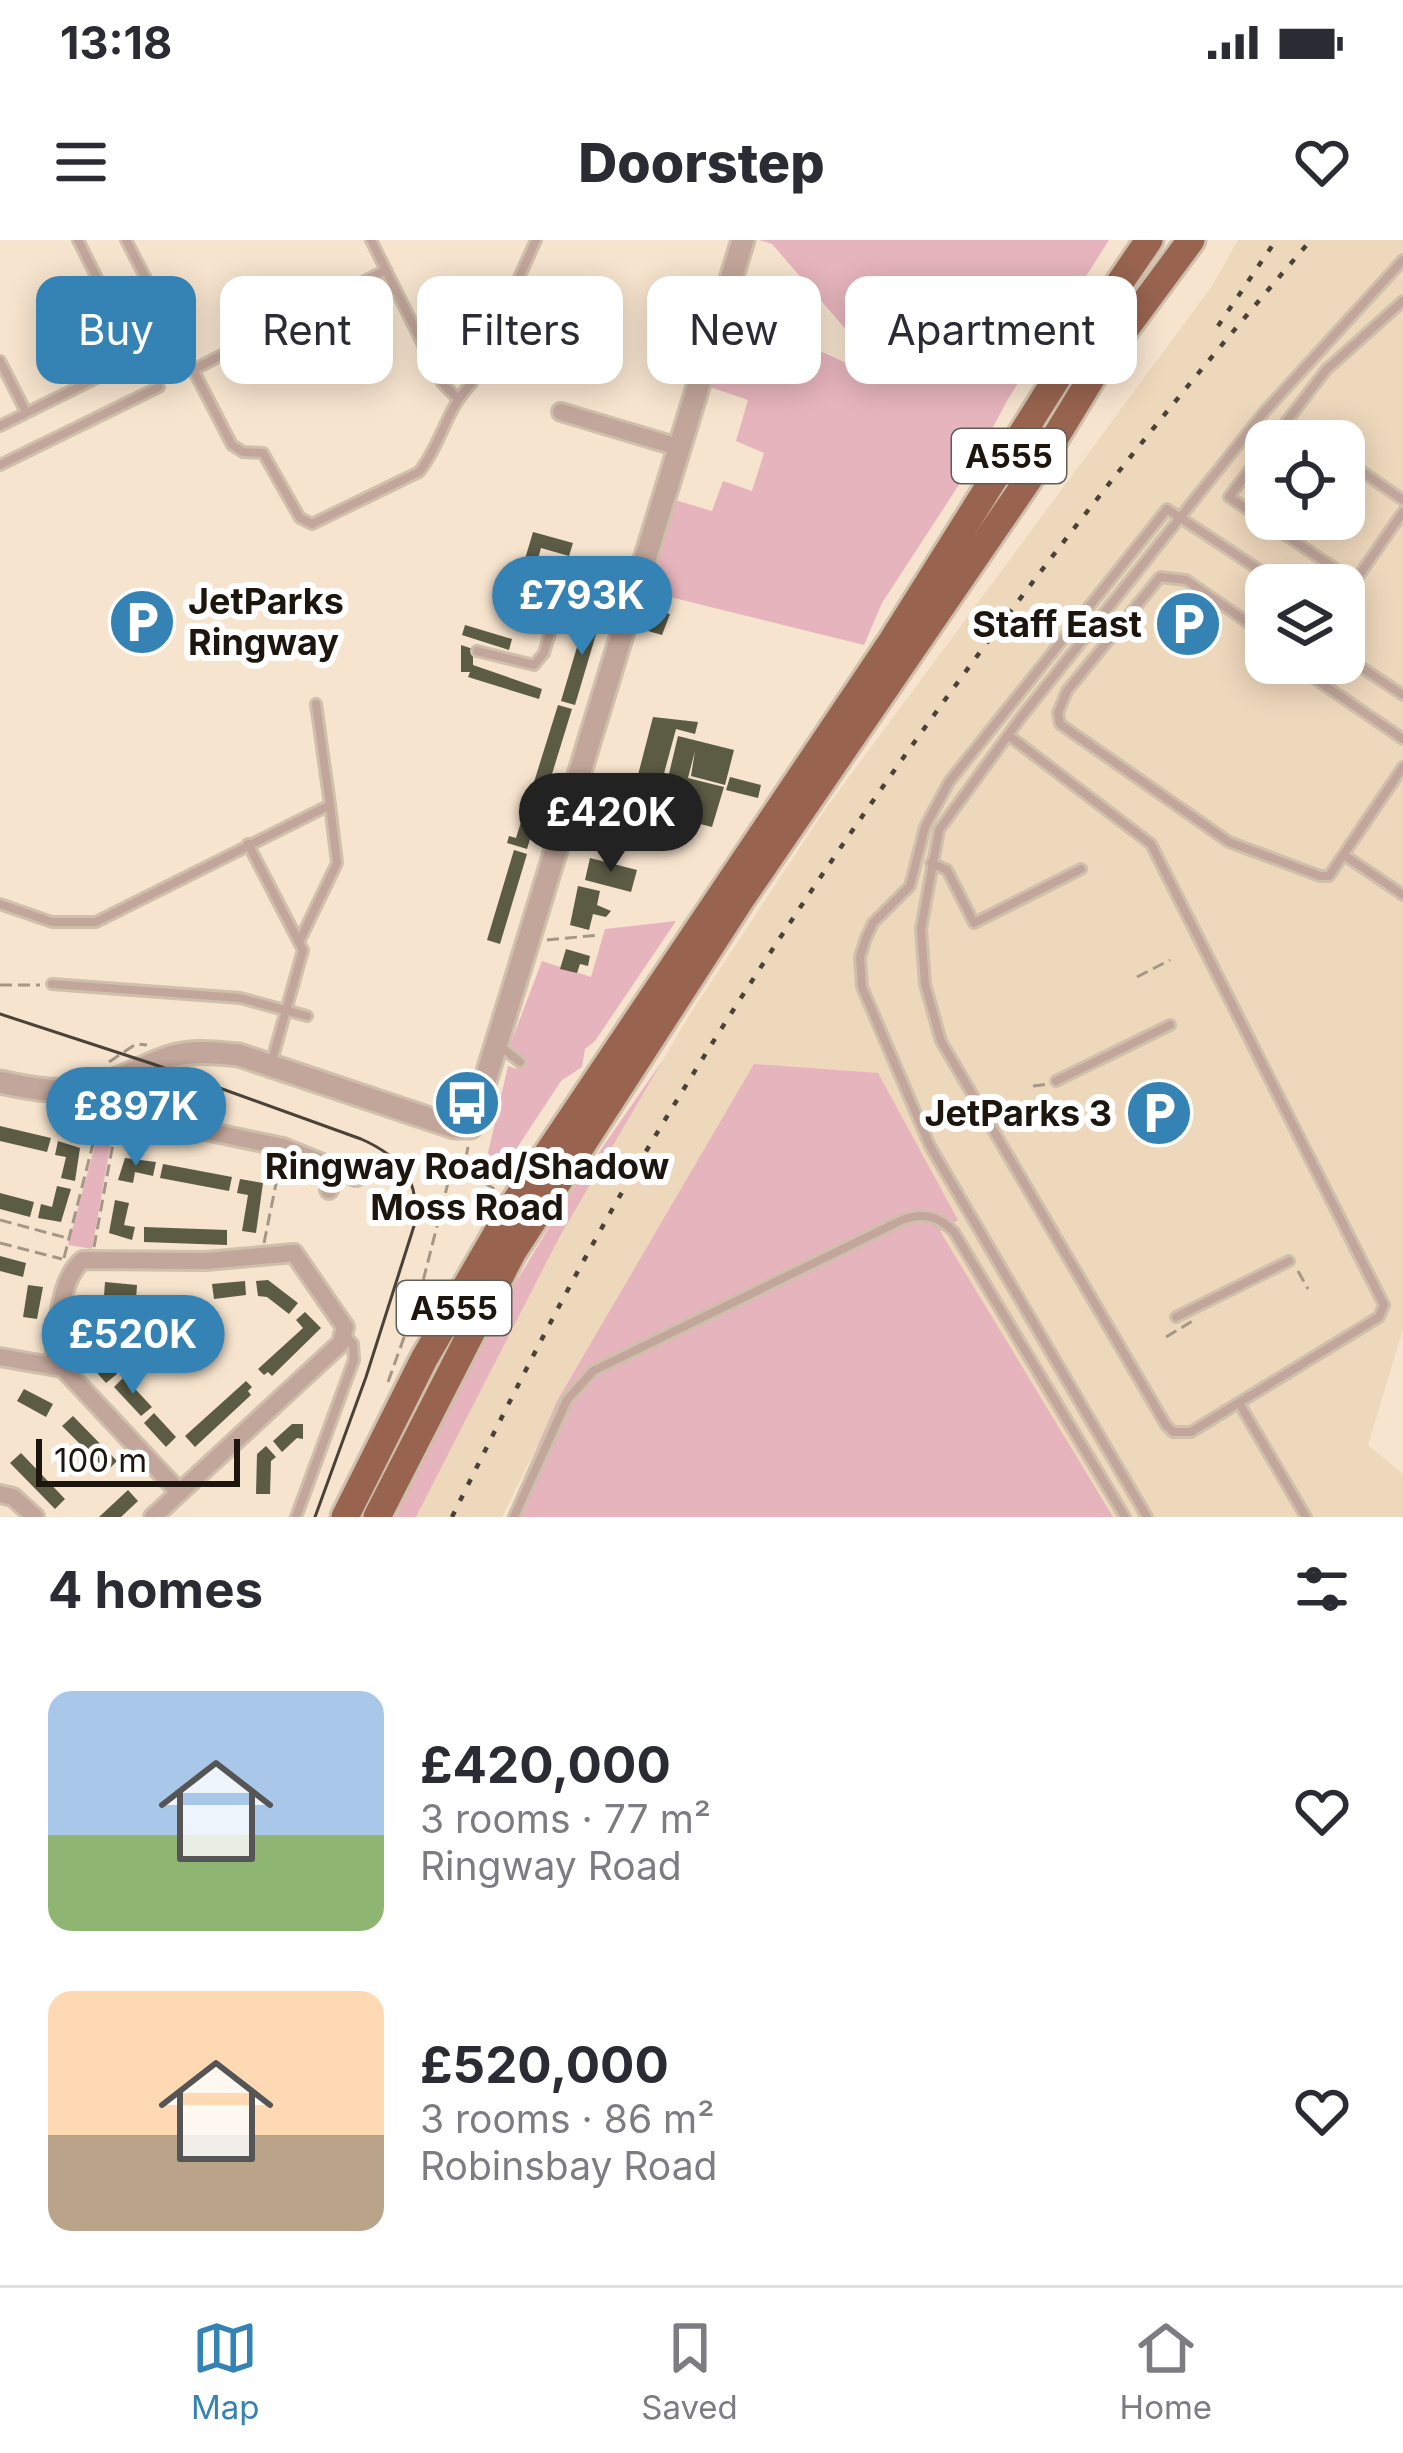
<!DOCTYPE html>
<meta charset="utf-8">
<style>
body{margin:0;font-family:Inter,sans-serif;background:#f2f2f3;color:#2b2b33;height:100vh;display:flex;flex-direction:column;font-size:45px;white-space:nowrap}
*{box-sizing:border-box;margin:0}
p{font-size:39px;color:#7c7c81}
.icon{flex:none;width:66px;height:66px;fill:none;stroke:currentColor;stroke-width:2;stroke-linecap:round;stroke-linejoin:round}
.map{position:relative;height:1277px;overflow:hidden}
.sheet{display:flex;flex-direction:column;background:#fff;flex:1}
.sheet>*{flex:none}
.banner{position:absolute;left:36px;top:36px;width:1332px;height:108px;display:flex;gap:24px}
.controls{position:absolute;left:1245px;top:180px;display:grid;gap:24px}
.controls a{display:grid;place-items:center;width:120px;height:120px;border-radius:24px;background:#fff;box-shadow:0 6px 30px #0003;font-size:60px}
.scale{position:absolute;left:36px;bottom:30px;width:204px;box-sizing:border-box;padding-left:12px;border:6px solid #1c160e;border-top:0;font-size:33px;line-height:42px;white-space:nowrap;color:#1c160e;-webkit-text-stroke:9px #fff;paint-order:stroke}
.price{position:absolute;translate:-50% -102px;padding:0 27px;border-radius:42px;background:#3583b5;color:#fff;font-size:39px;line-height:78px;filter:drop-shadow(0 3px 6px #0008)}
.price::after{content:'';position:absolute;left:50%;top:72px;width:36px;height:27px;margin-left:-18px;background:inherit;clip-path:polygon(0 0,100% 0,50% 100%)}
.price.selected{background:#222;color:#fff}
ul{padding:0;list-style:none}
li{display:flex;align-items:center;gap:36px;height:300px;padding:0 48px}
li span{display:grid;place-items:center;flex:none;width:336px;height:240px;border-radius:24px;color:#555}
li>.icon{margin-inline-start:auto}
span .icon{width:144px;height:144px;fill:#fffc;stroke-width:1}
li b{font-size:51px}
h2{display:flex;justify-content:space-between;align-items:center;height:144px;padding:0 48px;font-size:51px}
.pill{padding:0 42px;border-radius:24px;background:#fff;box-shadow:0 6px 30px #0003;font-size:42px;line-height:108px}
.pill.selected{background:#3583b5;color:#fff}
.status{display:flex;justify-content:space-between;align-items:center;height:84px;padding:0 60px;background:#fff;direction:ltr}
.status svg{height:33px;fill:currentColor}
header{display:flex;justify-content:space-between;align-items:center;height:156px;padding:0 48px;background:#fff;font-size:54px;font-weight:800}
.tabs{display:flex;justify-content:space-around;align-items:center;height:168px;border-top:3px solid #e1e1e2;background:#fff;font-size:33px;color:#7c7c81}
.tabs a{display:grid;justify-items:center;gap:6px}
.tabs .selected{color:#3583b5}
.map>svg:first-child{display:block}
.built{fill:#eed8bc;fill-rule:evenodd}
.green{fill:#e6b4bc}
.building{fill:#5c5c45}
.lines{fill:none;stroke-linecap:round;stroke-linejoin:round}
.service-casing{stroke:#cfbfab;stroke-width:14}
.minor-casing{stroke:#cfbfab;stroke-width:22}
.tertiary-casing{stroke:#cfbfab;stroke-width:27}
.trunk-casing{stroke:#cfbfab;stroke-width:33}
.path{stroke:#a59786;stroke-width:3;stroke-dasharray:12 6;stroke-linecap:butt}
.service{stroke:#c2a69b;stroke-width:8}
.minor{stroke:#c2a69b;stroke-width:16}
.tertiary{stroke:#c2a69b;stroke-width:21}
.trunk{stroke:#986450;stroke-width:27}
.tram{stroke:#4a4237;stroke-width:3}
.rail{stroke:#4a4237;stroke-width:4.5;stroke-dasharray:6 12;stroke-linecap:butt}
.labels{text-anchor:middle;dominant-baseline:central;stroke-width:12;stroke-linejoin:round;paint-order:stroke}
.shield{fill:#fff;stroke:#605c56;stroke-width:3}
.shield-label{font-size:33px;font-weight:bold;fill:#1c160e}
.poi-label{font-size:36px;font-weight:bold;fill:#1c160e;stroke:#fff;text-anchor:end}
</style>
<div class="status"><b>13:18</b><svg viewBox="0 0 49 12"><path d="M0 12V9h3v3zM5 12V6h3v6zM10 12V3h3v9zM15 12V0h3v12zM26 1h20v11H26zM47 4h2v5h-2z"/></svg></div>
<header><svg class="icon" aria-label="menu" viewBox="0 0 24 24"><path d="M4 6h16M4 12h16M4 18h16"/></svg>Doorstep<svg class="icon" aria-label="heart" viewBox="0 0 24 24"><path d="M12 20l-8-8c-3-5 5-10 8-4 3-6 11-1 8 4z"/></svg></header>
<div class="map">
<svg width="1403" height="1277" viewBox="0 0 1403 1277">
<rect width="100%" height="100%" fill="#f6e4ce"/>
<!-- built -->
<path class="built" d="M1238,0h165v1089l-35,116 35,29v43h-896l32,-75 -37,75h-86l144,-281 130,-222 134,-203 388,-525zM1266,201h78v78h-78zM1266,345h78v78h-78z"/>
<!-- green -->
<g class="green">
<polygon points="759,0 1109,0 1008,159 977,217 882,363 864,405 646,351 675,260 712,271 723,241 752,251 764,213 736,201 748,160 710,147 733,72 893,144 772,4"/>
<polygon points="676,681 595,801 585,809 582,827 561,841 503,929 488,913 508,826 516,829 523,818 510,805 542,721 591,737 605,689"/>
<polygon points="663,820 560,996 416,1277 396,1277 459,1136 565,961"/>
<polygon points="754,824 878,833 958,980 940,991 1113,1277 507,1277 557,1161"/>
<polygon points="100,887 113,890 92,1009 68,1005"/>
</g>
<!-- building -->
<g class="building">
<polygon points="533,292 573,303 569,316 541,308 524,367 551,375 548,387 508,376"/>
<polygon points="656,358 668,361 665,373 670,374 662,395 648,391"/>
<polygon points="588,370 602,374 575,465 561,461"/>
<polygon points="465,385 512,399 509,410 462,395"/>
<polygon points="461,405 473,409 473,425 542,449 539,459 468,437 470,432 461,432"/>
<polygon points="558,465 572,469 544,560 530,555"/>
<polygon points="653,477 698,482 695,494 676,489 662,541 638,535"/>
<polygon points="678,496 734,510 725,545 691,536 695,511 688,538 724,547 712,587 613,562 620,536 663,547 659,559 663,559"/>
<polygon points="730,537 761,545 758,558 726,550"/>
<polygon points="528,560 541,563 527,609 507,603 509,596 516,598"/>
<polygon points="514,610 527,614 500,704 487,700"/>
<polygon points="590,618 637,630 631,652 585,640"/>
<polygon points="578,646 600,651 597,665 611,671 606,677 593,674 589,690 570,685"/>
<polygon points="566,709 590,716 588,726 580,724 577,733 560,729"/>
<polygon points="0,886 51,898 47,912 0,901"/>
<polygon points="58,901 80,908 75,941 61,938 66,917 55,915"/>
<polygon points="125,918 156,922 153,936 135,932 133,943 118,940"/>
<polygon points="163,924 232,937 229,951 160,938"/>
<polygon points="240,939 263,943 256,993 242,991 248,955 237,953"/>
<polygon points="57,946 71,949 61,982 38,978 41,964 52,967"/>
<polygon points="0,953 34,962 30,977 0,969"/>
<polygon points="115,960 129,963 124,985 135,987 132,1000 109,993"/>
<polygon points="144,987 227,990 227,1005 144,1002"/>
<polygon points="0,1016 26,1023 23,1037 0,1031"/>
<polygon points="268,1040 298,1063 289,1074 267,1057 258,1056 256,1041"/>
<polygon points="245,1041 246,1055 214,1059 212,1044"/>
<polygon points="105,1042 137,1045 136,1059 104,1056"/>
<polygon points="28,1045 43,1047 37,1079 23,1077"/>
<polygon points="86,1062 100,1064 95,1096 81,1094"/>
<polygon points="212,1071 211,1099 141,1100 139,1072 152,1072 152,1086 199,1086 199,1072"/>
<polygon points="305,1072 321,1088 272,1136 268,1132 264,1135 258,1129 303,1088 296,1080"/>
<polygon points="96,1109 117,1134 106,1143 85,1119"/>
<polygon points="124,1137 152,1167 141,1176 114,1147"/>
<polygon points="246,1141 252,1147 248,1151 251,1155 195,1207 185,1196"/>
<polygon points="24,1149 53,1164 46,1177 17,1161"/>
<polygon points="154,1173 176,1197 166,1207 144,1183"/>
<polygon points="73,1176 117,1221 107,1231 62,1186"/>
<polygon points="292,1184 303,1184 303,1199 297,1198 282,1212 273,1201"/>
<polygon points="266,1206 276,1217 271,1221 270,1254 256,1254 257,1214"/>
<polygon points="21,1213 65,1259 55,1269 10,1223"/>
<polygon points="128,1250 138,1261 121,1277 99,1277"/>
</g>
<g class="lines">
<!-- service casing -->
<g class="service-casing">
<g id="service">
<polyline points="78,0 137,118"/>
<path d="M126,0l106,205 11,7 20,1 37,65 12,6 107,-52c22,-27 27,-63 52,-88l65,-144"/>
<polyline points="371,0 442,143 457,158"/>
<polyline points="0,121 26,172"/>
<polyline points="193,130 386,30"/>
<polyline points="0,186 137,118 184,112"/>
<polyline points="1271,201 1287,181"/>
<polyline points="1317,201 1287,181 1326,130 1403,61"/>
<polyline points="1266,208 1229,257 1355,342"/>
<polyline points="1344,219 1403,260"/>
<polyline points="0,225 159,147"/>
<polyline points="1344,357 1403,272"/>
<polyline points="1266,395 1186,340 1160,337 1067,451 1058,473 1060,484 1229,602 1320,636 1329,636 1403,527"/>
<polyline points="477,411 534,425 544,413 564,348"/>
<polyline points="1344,416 1403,455"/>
<polyline points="1297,423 1302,430 1403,499"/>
<polyline points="1008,495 1151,604 1384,1065 1379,1077 1191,1192 1173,1192 1166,1185 941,801 925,744 921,689 939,590 1019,480 1265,171 1403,20"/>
<polyline points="248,604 303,710 271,824"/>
<polyline points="1344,615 1403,655"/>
<polyline points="931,623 947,630 974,683 1081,629"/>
<polyline points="0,664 52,682 96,682 330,565 316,464"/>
<polyline points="299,702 337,623 330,565"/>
<polyline points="52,744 240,758 307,776"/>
<polyline points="500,806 520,822"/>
<polyline points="1056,841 1170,785"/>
<polyline points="1176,1077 1289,1021"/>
<polyline points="1239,1163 1306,1277"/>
<polyline points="296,1277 354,1120 353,1104 345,1095"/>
<path d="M514,1277l53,-117 26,-29 309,-151c21,-8 37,-4 52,12l171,285"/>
<polyline points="1147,1277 930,906 862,747 860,717 866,698 873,683 910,646 925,587 949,542 1167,269 1282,345"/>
</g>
</g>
<!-- minor casing -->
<g class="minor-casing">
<g id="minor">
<polyline points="561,172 678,207"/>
<polyline points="565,346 630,365"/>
<polyline points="100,845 103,863 119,873 283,907 356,937"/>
<polyline points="329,950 337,930"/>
<polyline points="0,1117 63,1128 179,1252"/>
<path d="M53,1126c5,-30 4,-86 30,-106l123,1 88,-8 51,74 -4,16 -188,174"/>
<polyline points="0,1254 13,1257 35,1277"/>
</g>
</g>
<!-- tertiary casing -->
<g class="tertiary-casing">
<path id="tertiary" d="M0,842c35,8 67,13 103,2 24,-7 46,-21 70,-28 22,-6 44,-3 66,-1l215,72h17l272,-887"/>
</g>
<!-- trunk casing -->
<g class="trunk-casing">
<g id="trunk">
<polyline points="345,1277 424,1119 515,962 892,401 1084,95 1149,0"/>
<polyline points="377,1277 512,1013 743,656 1039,224 1103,119 1191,0"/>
</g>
</g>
<!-- path -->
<g class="path">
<polyline points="547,700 599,695"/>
<polyline points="1137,737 1170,720"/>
<polyline points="0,745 40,745"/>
<polyline points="109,822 136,804 147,805"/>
<polyline points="154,843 165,848 185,831"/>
<polyline points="1033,846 1049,844"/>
<polyline points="463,932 468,907"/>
<polyline points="0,980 67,998"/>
<polyline points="0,1003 62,1019"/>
<polyline points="264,1003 280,924"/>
<polyline points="94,1007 116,887"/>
<polyline points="64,1018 100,876"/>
<polyline points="1298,1031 1308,1049"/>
<polyline points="1166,1097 1194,1080"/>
<polyline points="388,1142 420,1053 450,935 475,937 496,950"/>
</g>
<!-- service -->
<use href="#service" class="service"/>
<!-- minor -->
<use href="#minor" class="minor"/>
<!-- tertiary -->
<use href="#tertiary" class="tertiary"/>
<!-- trunk -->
<use href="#trunk" class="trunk"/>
<!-- tram -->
<path class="tram" d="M0,774l153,50 208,75c41,18 60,42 53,87l-48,151 -51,140"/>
<!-- rail -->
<g class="rail">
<polyline points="1218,86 1276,0"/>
<path d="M452,1277c62,-125 124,-249 196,-369 192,-321 418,-625 663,-908"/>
</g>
</g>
<!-- icons -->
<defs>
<g id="parking-disc" transform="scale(3.45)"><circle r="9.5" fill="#3583b5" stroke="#fff"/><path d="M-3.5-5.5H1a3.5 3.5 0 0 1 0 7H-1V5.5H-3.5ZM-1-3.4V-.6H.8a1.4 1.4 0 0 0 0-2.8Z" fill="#fff"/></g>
<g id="bus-disc" transform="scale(3.45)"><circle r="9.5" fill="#3583b5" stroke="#fff"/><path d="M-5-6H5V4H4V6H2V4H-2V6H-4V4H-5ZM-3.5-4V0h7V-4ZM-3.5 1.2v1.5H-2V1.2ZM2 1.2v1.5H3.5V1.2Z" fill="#fff"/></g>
</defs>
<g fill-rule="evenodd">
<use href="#parking-disc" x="142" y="382"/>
<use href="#parking-disc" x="1188" y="384"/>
<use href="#bus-disc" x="467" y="863"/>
<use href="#parking-disc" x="1159" y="873"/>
</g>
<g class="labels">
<!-- shield labels -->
<g class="shield">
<rect x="952" y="189" width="114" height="54" rx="9"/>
<rect x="397" y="1041" width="114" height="54" rx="9"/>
</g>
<g class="shield-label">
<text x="1009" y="216">A555</text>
<text x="454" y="1068">A555</text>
</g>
<!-- poi labels -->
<g class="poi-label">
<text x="188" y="361" text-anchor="start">JetParks<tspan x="188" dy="41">Ringway</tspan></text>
<text x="1142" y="384">Staff East</text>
<text x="1112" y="873">JetParks 3</text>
<text x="467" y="926" text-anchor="middle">Ringway Road/Shadow<tspan x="467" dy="41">Moss Road</tspan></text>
</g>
</g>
</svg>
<div class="controls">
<a><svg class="icon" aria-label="locate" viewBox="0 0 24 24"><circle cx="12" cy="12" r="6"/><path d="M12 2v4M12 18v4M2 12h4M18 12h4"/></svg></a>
<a><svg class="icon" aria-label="layers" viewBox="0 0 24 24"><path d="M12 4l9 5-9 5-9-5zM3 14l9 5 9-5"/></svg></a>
</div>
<div class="scale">100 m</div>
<b class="price" style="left:582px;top:418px">£793K</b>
<b class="price selected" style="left:611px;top:635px">£420K</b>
<b class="price" style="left:136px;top:929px">£897K</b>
<b class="price" style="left:133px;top:1157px">£520K</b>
<div class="banner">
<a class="pill selected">Buy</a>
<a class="pill">Rent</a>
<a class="pill">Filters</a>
<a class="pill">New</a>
<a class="pill">Apartment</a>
</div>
</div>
<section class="sheet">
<h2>4 homes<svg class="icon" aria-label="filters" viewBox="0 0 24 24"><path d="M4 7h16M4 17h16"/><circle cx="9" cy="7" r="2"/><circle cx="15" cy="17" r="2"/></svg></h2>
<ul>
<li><span style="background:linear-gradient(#a9c7e8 60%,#8fb573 0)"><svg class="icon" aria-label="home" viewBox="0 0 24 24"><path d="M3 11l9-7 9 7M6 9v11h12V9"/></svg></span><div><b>£420,000</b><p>3 rooms · 77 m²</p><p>Ringway Road</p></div><svg class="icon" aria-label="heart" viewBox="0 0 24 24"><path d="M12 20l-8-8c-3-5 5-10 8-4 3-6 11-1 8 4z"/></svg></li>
<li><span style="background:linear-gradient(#ffd9b3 60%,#b9a48a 0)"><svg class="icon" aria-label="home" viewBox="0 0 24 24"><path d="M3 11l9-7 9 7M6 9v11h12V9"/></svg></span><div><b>£520,000</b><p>3 rooms · 86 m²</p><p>Robinsbay Road</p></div><svg class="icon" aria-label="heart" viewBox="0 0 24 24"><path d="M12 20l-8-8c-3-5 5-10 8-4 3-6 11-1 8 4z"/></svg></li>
</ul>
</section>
<nav class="tabs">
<a class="selected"><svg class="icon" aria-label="map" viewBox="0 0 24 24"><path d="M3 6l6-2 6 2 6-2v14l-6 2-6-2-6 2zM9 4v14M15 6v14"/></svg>Map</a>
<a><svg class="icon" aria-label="saved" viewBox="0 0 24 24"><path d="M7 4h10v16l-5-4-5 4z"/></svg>Saved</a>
<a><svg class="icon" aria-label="home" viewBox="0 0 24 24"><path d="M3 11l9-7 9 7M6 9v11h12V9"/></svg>Home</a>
</nav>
